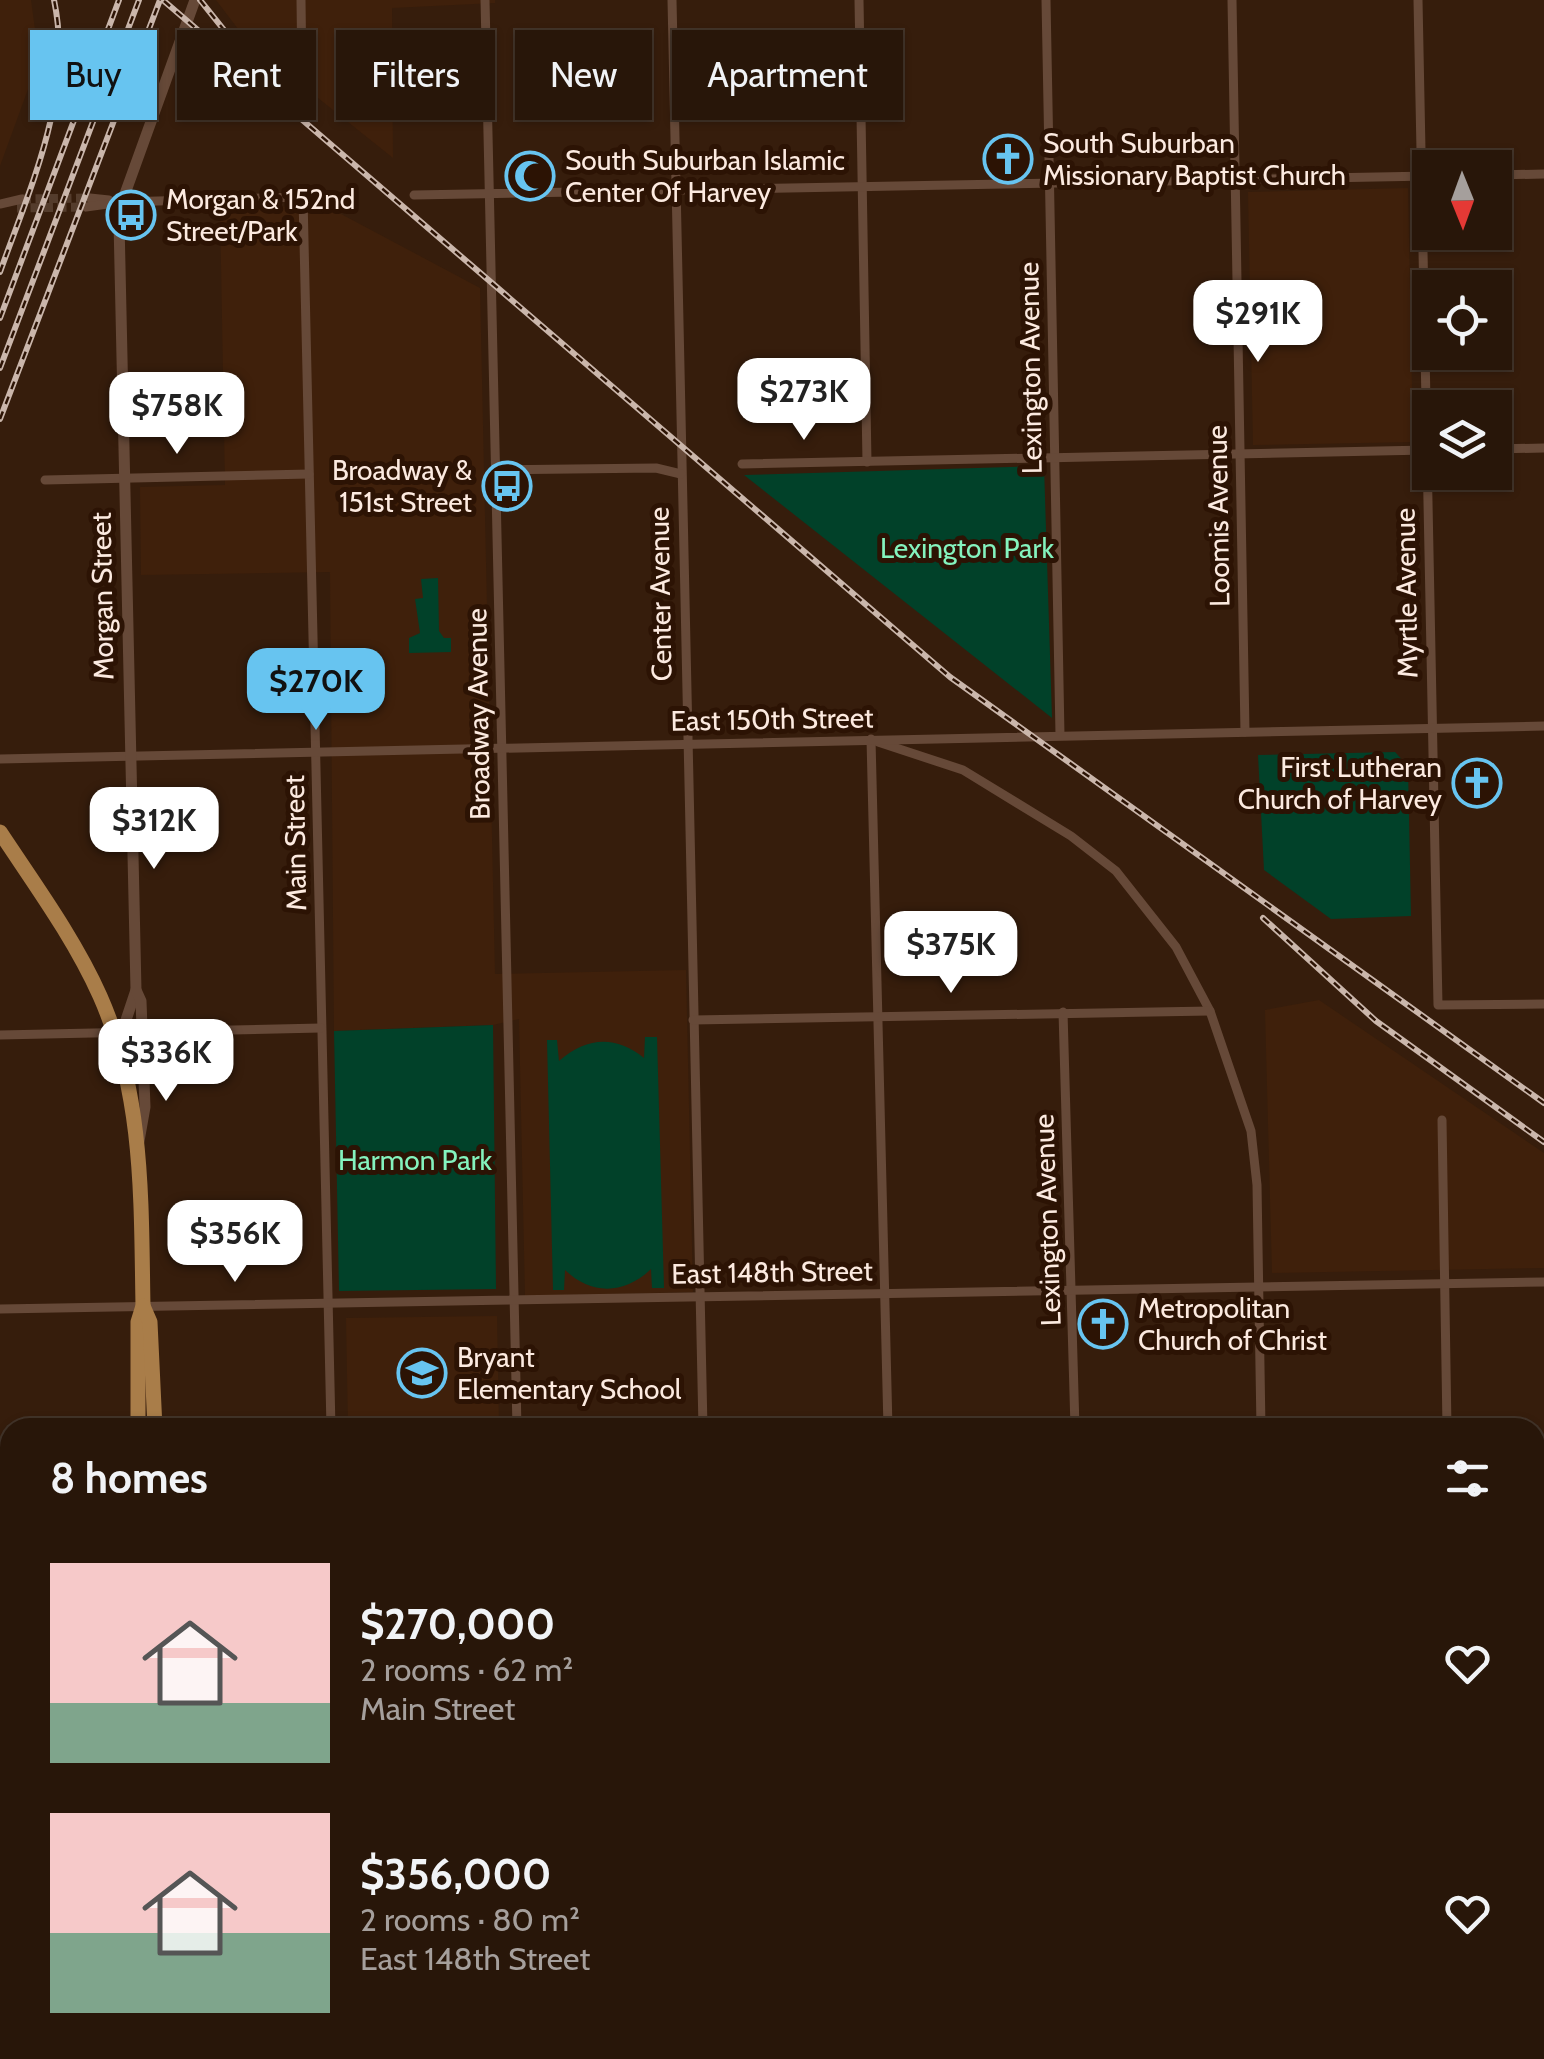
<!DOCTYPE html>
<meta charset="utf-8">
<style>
body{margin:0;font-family:Cabin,sans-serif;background:#301f12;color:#f1f3f6;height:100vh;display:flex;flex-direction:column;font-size:38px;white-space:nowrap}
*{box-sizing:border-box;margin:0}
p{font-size:32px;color:#a59f9c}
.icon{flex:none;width:55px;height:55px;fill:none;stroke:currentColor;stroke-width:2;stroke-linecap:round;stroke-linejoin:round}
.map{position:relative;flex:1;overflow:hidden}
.drawer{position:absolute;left:0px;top:1418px;width:1545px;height:642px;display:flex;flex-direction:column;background:#281609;border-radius:30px 30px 0 0;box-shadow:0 2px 8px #0004,0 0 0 2px #44352a}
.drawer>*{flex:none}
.hud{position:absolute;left:30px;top:30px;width:1000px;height:90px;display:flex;gap:20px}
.needle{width:65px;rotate:179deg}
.tools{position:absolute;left:1412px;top:150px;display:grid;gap:20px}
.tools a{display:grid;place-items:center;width:100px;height:100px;border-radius:0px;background:#281609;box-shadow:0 2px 8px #0004,0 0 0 2px #44352a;font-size:50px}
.price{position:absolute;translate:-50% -85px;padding:0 22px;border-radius:20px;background:#fff;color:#222;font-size:32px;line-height:65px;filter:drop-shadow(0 2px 5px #0008)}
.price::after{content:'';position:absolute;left:50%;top:60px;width:30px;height:22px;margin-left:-15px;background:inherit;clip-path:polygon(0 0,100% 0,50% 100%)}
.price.active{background:#67c4f0;color:#111}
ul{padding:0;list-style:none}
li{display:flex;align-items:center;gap:30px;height:250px;padding:0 50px}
li span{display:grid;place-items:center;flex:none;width:280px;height:200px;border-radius:0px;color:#555}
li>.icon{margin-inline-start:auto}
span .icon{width:120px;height:120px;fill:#fffc;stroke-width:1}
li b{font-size:42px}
h2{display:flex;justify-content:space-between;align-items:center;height:120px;padding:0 50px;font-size:42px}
.chip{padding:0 35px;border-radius:0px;background:#281609;box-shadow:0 2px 8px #0004,0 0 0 2px #44352a;font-size:35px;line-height:90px}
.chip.active{background:#67c4f0;color:#111}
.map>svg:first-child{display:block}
.built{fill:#3f200b}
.green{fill:#014129}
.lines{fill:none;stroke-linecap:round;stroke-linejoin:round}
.minor-tunnel{stroke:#543c2c;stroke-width:9;stroke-dasharray:9 4.5;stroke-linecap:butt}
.minor{stroke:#664938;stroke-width:9}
.tertiary{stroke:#664938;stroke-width:11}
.primary{stroke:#a97d49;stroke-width:15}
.rail-casing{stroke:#cab6ab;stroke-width:6}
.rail{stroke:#2c1304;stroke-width:2.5;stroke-dasharray:8;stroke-linecap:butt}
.labels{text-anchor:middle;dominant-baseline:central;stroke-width:10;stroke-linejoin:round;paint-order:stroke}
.poi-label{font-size:28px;fill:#fceae0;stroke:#2c1304;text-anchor:start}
.street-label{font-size:28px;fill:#fceae0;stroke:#2c1304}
.park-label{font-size:28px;fill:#84f3be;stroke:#2c1304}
</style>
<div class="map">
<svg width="1544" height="2059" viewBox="0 0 1544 2059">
<rect width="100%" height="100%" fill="#361d0c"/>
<!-- built -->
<g class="built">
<polygon points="0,0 31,0 39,59 0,166"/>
<polygon points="216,0 495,0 495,3 392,8 393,158 248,42"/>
<polygon points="1408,188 1413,442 1253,445 1248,192"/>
<polygon points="326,206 480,288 495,974 686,970 693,1292 525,1296 519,1019 493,1025 334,1031 330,572 141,575 140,487 225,485 220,208"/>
<polygon points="1319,1000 1544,1153 1544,1268 1272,1273 1265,1010"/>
<polygon points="497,1316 499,1427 348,1427 346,1318"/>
</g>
<!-- green -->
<g class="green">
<polygon points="1044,466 1052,718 744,475"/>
<polygon points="438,578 439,631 444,638 451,638 451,652 409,653 409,638 420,633 415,599 423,598 421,579"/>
<polygon points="1395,752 1408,766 1411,916 1331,919 1264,870 1258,755"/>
<polygon points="493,1025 496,1289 339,1291 334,1031"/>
<path d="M645,1037h12l7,251h-12l-1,-19c-27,26 -60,26 -86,1l-1,20h-11l-6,-250h10l2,21c28,-24 56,-26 85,-3z"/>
</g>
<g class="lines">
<!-- minor-tunnel -->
<g class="minor-tunnel">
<polyline points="22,199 90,198"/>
<polyline points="17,208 86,207"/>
</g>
<!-- minor -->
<g class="minor">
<polyline points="301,0 302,77"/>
<polyline points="485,0 517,1428"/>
<polyline points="672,0 703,1428"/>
<polyline points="859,0 867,462"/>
<polyline points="1046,0 1060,735"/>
<polyline points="1232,0 1245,732"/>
<polyline points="1418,0 1438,1005 1544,1004"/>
<polyline points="1495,175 1544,174"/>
<polyline points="414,195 1430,176"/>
<polyline points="90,198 109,200"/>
<polyline points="0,204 22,199"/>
<polyline points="86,207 122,202 303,197 331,1428"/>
<polyline points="1495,449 1544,448"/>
<polyline points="742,464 1427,450"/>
<polyline points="495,470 656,468 681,474"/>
<polyline points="45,480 309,474"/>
<polyline points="871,739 888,1428"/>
<polyline points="878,742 963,770 1071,836 1116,871 1176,947 1210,1011 1251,1131 1257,1185 1261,1428"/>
<polyline points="0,759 1544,726"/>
<polyline points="1063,1012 1075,1428"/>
<polyline points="693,1020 1210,1011"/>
<polyline points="0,1035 321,1028"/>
<polyline points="1442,1120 1447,1428"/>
<polyline points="0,1309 1544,1282"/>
<polyline points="1543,1558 1544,1600"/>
<polyline points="1535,1836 1544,1836"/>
<polyline points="0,1863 10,1863"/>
<polyline points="21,2050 21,2059"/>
<polyline points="299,2050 299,2059"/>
<polyline points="439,2050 439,2059"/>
<polyline points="578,2050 578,2059"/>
<polyline points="719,2050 719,2059"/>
<polyline points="789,2050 795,2059"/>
<polyline points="857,2050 857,2059"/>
<polyline points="996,2050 996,2059"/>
<polyline points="1138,2050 1138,2059"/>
<polyline points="1276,2050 1276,2059"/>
</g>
<!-- tertiary -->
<g class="tertiary">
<polyline points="118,1044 136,990"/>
<polyline points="139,1141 145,1107 141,1001 136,990 119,222 122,202 195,0"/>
</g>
<!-- primary -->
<g class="primary">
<path d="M0,832c35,53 74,106 100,164 44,99 41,204 43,310l-5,16v106"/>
<polyline points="143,1306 150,1322 155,1428"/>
<polyline points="1535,1558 1544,1558"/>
<polyline points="0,1587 10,1587"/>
<polyline points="161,2050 161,2059"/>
</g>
<!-- rail casing -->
<g class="rail-casing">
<g id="rail">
<polyline points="200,0 244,55"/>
<polyline points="164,1 950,677 1544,1103"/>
<path d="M0,272c31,-87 74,-178 54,-272"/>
<polyline points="0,318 119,0"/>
<polyline points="0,368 139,0"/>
<polyline points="0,419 160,0"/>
<polyline points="1263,918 1376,1021 1544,1142"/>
</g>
</g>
<!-- rail -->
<use href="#rail" class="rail"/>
</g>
<!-- icons -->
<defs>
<g id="church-ring" transform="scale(2.5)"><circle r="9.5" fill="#2c1304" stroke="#67c4f0" stroke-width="1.5"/><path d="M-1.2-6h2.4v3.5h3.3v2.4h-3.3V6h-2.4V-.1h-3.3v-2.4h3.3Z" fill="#67c4f0"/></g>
<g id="mosque-ring" transform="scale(2.5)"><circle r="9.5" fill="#2c1304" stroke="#67c4f0" stroke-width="1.5"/><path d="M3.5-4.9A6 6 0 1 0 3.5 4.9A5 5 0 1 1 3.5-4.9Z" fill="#67c4f0"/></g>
<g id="bus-ring" transform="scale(2.5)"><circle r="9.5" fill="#2c1304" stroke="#67c4f0" stroke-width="1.5"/><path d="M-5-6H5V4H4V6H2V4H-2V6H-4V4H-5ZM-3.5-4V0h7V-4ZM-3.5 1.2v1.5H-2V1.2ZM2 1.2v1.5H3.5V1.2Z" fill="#67c4f0"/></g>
<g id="school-ring" transform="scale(2.5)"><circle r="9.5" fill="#2c1304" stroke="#67c4f0" stroke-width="1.5"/><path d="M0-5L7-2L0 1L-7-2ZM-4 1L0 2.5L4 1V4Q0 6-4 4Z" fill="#67c4f0"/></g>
</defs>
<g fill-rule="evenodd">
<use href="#church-ring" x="1008" y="159"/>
<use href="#mosque-ring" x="530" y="176"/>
<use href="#bus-ring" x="131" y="215"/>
<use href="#bus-ring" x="507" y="486"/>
<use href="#church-ring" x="1477" y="783"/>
<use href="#church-ring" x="1103" y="1324"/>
<use href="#school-ring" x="422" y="1373"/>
</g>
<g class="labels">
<!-- poi labels -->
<g class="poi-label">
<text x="1043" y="143">South Suburban<tspan x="1043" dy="32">Missionary Baptist Church</tspan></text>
<text x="565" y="160">South Suburban Islamic<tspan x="565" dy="32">Center Of Harvey</tspan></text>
<text x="166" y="199">Morgan &amp; 152nd<tspan x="166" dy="32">Street/Park</tspan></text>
<text x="472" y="470" text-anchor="end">Broadway &amp;<tspan x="472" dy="32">151st Street</tspan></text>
<text x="1442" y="767" text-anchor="end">First Lutheran<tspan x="1442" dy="32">Church of Harvey</tspan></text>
<text x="1138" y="1308">Metropolitan<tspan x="1138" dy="32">Church of Christ</tspan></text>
<text x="457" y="1357">Bryant<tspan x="457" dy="32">Elementary School</tspan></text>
</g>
<!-- street labels -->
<g class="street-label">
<text transform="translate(1030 368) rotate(-91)">Lexington Avenue</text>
<text transform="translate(1218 516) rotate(-91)">Loomis Avenue</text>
<text transform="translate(1406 593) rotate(-91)">Myrtle Avenue</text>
<text transform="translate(660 594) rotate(-91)">Center Avenue</text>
<text transform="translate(102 596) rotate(-91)">Morgan Street</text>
<text transform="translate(478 714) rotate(-91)">Broadway Avenue</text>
<text transform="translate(772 719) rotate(-1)">East 150th Street</text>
<text transform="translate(295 843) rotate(-91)">Main Street</text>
<text transform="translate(1047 1220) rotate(-92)">Lexington Avenue</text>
<text transform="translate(772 1272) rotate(-1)">East 148th Street</text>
</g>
<!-- park labels -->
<g class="park-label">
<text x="967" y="548">Lexington Park</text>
<text x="415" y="1160">Harmon Park</text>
</g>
</g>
</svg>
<div class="tools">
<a><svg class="needle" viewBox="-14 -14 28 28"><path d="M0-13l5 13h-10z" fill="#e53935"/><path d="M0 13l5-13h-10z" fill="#a59f9c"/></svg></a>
<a><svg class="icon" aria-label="locate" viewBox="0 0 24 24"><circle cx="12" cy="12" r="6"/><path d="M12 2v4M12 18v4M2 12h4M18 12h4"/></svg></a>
<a><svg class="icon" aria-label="layers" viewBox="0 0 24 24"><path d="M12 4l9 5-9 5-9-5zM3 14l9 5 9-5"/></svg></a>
</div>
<b class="price" style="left:1258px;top:365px">$291K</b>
<b class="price" style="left:804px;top:443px">$273K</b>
<b class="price" style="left:177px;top:457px">$758K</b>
<b class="price active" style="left:316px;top:733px">$270K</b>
<b class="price" style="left:154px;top:872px">$312K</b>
<b class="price" style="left:951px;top:996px">$375K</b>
<b class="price" style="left:166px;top:1104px">$336K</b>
<b class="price" style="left:235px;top:1285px">$356K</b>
<div class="hud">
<a class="chip active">Buy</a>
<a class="chip">Rent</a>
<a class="chip">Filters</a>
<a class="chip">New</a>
<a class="chip">Apartment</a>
</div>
<section class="drawer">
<h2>8 homes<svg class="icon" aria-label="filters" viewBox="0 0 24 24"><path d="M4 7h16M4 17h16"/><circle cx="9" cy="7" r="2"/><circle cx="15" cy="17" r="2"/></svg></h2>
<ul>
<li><span style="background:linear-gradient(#f6c9c9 70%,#7fa58c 0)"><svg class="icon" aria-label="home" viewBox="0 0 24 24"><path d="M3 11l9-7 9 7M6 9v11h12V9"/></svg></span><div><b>$270,000</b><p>2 rooms · 62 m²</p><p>Main Street</p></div><svg class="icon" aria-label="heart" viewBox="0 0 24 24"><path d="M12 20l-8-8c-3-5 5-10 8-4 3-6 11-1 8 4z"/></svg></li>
<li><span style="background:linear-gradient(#f6c9c9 60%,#7fa58c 0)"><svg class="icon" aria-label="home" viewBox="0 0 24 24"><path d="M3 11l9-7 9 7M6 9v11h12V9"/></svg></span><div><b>$356,000</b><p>2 rooms · 80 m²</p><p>East 148th Street</p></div><svg class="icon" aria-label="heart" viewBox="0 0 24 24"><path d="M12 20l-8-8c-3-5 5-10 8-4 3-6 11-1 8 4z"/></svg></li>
</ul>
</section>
</div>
